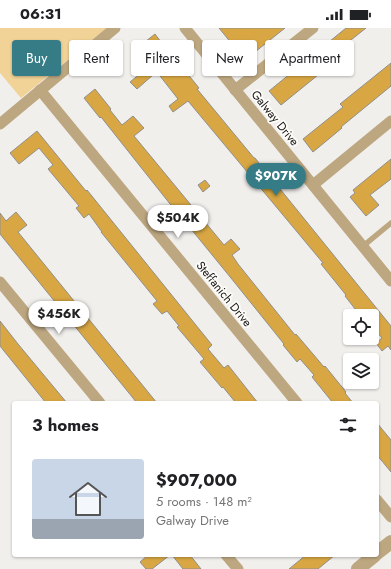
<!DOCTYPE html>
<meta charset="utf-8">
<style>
body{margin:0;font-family:Jost,sans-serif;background:#f2f2f2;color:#202124;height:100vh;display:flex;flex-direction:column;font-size:15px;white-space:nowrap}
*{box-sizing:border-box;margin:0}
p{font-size:13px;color:#757577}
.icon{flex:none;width:22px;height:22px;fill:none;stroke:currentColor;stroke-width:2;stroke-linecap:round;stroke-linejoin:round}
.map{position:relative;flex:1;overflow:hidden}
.panel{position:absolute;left:12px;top:373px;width:367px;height:156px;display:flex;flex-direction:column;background:#fff;border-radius:4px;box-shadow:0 1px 3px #0004}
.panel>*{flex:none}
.hud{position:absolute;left:12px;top:12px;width:367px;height:36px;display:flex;gap:8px}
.fabs{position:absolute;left:343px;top:281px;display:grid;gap:8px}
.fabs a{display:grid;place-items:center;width:36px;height:36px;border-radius:4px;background:#fff;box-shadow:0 1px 3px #0004;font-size:20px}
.price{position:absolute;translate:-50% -34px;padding:0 9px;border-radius:14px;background:#fff;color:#222;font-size:13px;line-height:26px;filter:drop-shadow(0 1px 2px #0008)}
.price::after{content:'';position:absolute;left:50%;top:24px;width:12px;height:9px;margin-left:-6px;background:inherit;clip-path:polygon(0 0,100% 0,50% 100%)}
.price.selected{background:#357c86;color:#fff}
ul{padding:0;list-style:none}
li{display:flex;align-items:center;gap:12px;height:100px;padding:0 20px}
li+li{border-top:1px solid #e0e0e0}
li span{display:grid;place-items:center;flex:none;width:112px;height:80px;border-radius:4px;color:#555}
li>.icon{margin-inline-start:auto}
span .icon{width:48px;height:48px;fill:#fffc;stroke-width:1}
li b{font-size:17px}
h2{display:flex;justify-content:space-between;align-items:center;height:48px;padding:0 20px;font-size:17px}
.pill{padding:0 14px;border-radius:4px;background:#fff;box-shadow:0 1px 3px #0004;font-size:14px;line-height:36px}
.pill.selected{background:#357c86;color:#fff}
.status{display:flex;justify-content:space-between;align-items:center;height:28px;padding:0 20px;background:#fff;direction:ltr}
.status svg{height:11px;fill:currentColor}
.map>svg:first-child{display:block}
.green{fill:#f1d297}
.building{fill:#d8a743;stroke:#918f8c}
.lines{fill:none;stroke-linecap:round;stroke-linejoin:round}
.service{stroke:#bda781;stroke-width:5.5}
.minor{stroke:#bda781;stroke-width:11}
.tertiary{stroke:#bda781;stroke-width:14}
.labels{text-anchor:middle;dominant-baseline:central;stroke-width:3.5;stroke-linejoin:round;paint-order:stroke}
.street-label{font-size:12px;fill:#171615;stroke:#fefcf9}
</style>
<div class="status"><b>06:31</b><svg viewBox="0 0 49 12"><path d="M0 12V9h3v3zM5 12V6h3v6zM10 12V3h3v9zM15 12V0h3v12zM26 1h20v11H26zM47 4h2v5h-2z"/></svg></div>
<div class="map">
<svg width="391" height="541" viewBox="0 0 391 541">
<rect width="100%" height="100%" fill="#f1efec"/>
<!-- green -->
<polygon class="green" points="0,0 107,0 21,70 0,45"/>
<!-- building -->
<g class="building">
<polygon points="219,0 285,0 245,32"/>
<polygon points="346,0 366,0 346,16 349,19 331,34 327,30 314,41 318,47 281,77 269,63"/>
<polygon points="155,6 164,18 145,33 136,21"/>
<polygon points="178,34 199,60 197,61 254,130 255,130 391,298 391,322 388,318 382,323 376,315 382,310 372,298 372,288 364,288 361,285 359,286 345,268 346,267 321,236 323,235 188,73 173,84 169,78 178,71 160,48"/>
<polygon points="391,35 391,58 341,99 342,100 313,124 303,111 343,79 340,76"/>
<polygon points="147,40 153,47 137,61 130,54"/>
<polygon points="95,61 111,81 110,82 122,97 133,88 144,100 134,108 224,217 231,211 240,221 232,227 238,236 295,307 296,306 324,339 325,338 346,364 345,365 353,375 333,375 312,349 314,347 300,331 297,334 283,317 284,316 235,255 178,185 178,186 101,89 100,90 84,70"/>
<polygon points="37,103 86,163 87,162 212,317 208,321 224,340 228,337 258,375 236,375 223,359 222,360 200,334 204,331 177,299 179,298 167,283 162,286 153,276 157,273 101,204 102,204 89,186 84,190 76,180 79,178 48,141 53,137 39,120 19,136 10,125"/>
<polygon points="391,131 391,151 370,167 379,177 366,188 350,169 355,165 353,162"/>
<polygon points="205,152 210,158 203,164 198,157"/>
<polygon points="16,184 27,197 18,204 157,375 137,375 0,206 0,185 6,193"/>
<polygon points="0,293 18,316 67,375 46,375 0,318"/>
<polygon points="377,395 391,412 391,444 377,427"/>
<polygon points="148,527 170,527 152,541 146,541 140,534"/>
<polygon points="172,527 190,527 201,541 183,541"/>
<polygon points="306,527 335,527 318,541 289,541"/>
</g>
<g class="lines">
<!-- service -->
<polyline class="service" points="363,218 391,195"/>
<!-- minor -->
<g class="minor">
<polyline points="185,0 391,253"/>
<polyline points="40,62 297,375"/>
<polyline points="235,62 313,0"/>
<polyline points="0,96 115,0"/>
<polyline points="313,157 391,93"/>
<polyline points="0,254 100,375"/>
<polyline points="377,472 391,489"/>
<polyline points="226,527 238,541"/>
</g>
<!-- tertiary -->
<g class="tertiary">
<polyline points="377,525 391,514"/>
<polyline points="358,541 375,527"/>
</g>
</g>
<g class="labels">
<!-- street labels -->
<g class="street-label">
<text transform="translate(275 90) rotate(51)">Galway Drive</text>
<text transform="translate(224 266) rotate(51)">Steffanich Drive</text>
</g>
</g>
</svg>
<div class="fabs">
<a><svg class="icon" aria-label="locate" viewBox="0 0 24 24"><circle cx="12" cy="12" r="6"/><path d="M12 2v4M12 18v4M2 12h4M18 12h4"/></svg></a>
<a><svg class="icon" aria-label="layers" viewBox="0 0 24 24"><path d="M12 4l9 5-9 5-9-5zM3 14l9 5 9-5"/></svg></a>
</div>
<b class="price selected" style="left:276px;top:169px">$907K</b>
<b class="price" style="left:178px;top:211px">$504K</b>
<b class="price" style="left:59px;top:307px">$456K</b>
<div class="hud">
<a class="pill selected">Buy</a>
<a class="pill">Rent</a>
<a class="pill">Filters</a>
<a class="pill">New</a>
<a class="pill">Apartment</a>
</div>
<section class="panel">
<h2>3 homes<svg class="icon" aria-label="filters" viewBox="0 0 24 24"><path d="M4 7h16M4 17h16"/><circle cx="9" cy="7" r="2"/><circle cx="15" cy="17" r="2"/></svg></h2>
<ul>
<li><span style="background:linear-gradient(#c9d6e8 75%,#9aa5b1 0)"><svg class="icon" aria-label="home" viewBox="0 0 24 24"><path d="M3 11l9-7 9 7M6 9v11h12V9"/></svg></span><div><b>$907,000</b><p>5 rooms · 148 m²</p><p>Galway Drive</p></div></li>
</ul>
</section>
</div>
